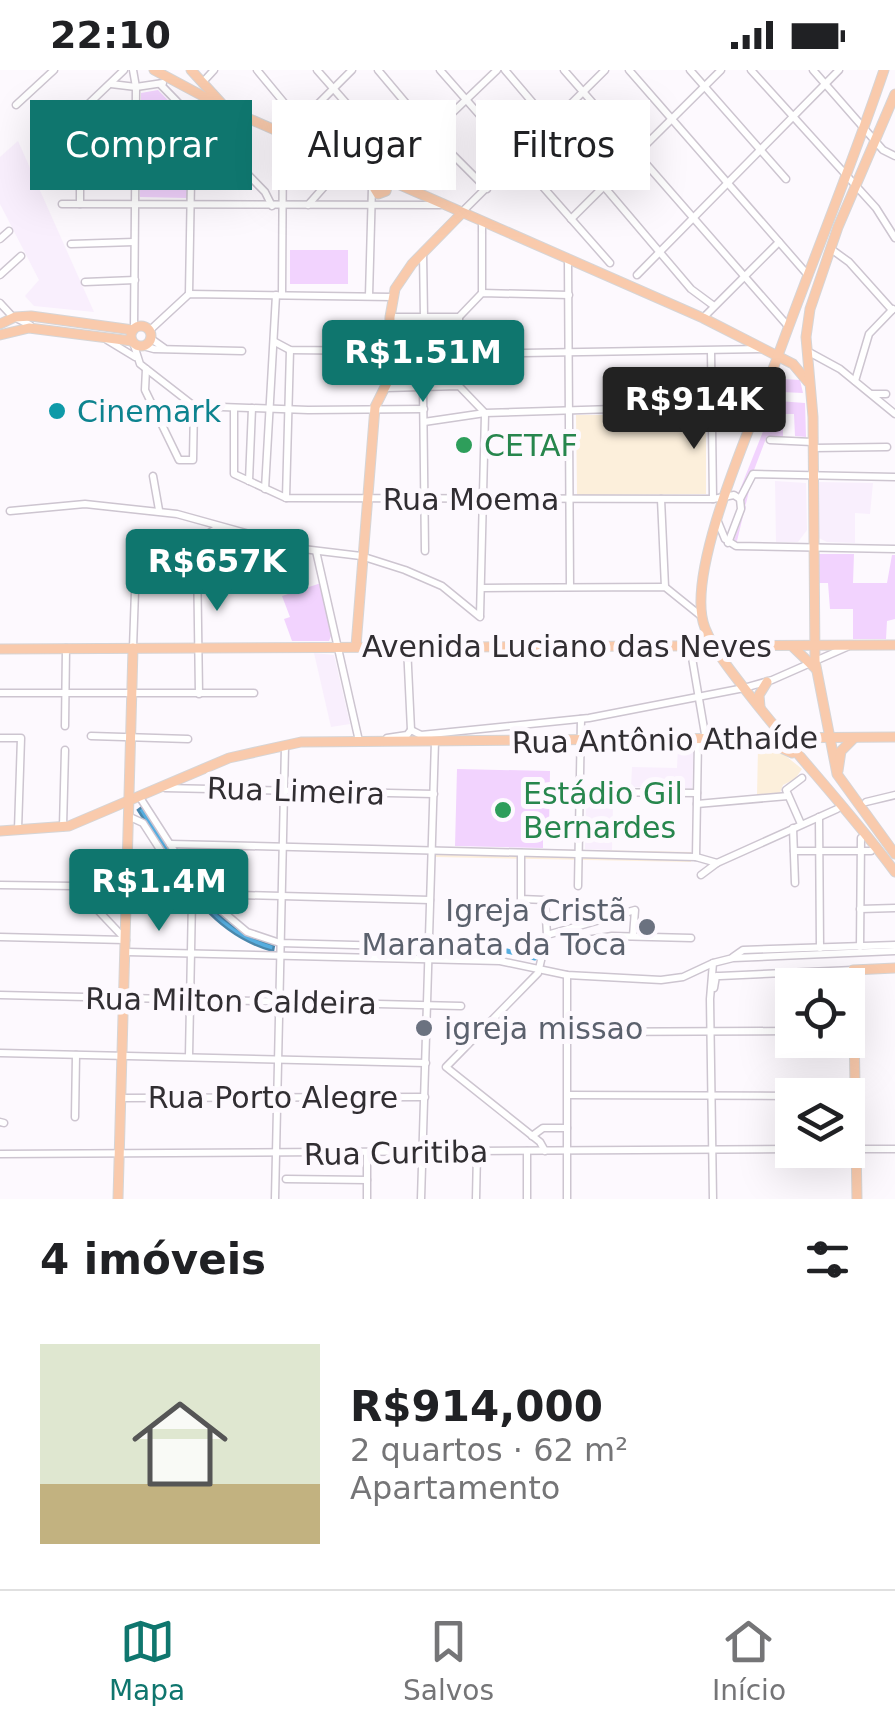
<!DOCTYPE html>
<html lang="pt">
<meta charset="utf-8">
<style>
body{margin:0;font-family:"DejaVu Sans",sans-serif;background:#f2f2f2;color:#202124;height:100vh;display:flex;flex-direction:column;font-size:38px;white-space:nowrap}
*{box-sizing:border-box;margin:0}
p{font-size:32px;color:#757577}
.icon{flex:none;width:55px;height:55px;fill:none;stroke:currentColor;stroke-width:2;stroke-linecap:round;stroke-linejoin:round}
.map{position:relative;height:1129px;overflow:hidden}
.details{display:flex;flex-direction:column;background:#fff;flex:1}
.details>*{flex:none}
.banner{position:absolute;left:30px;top:30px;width:835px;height:90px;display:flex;gap:20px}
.fabs{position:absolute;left:775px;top:898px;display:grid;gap:20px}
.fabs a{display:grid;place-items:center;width:90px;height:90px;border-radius:0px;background:#fff;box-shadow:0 10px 40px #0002;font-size:50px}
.price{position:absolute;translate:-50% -85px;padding:0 22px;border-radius:10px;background:#0f766e;color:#fff;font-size:32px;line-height:65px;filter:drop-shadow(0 2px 5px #0008)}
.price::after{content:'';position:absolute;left:50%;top:60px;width:30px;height:22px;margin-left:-15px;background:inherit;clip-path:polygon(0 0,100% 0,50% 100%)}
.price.active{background:#222;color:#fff}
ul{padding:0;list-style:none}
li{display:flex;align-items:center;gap:30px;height:250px;padding:0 40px}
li+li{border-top:2px solid #e0e0e0}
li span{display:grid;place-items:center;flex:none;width:280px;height:200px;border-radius:0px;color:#555}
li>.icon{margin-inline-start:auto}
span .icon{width:120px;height:120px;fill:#fffc;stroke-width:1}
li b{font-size:42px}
h2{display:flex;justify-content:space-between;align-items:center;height:120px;padding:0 40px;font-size:42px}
.pill{padding:0 35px;border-radius:0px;background:#fff;box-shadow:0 10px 40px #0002;font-size:35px;line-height:90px}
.pill.active{background:#0f766e;color:#fff}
.status{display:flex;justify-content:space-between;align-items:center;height:70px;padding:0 50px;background:#fff;direction:ltr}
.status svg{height:28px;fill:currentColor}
.tab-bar{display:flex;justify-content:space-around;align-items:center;height:140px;border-top:2px solid #e0e0e0;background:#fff;font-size:28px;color:#757577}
.tab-bar a{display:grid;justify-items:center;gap:5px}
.tab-bar .active{color:#0f766e}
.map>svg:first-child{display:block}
.commercial{fill:#fdefdb}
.built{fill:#f9effd}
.medical{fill:#fcefdb}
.green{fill:#f2d3fe}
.water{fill:#56addf;stroke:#4b87ab;stroke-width:2.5}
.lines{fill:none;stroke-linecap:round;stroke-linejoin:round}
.canal{stroke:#56addf;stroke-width:5}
.minor-casing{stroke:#cdc5d0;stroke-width:9}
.major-casing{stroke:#d6d5d6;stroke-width:11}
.minor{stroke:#fff;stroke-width:6}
.major{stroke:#f9caac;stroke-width:9}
.culture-dot{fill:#0f9aa8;stroke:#fdf9fe;stroke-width:4}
.leisure-dot{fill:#2e9e5b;stroke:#fdf9fe;stroke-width:4}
.worship-dot{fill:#6b7280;stroke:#fdf9fe;stroke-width:4}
.labels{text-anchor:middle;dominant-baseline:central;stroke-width:10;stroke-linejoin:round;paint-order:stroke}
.culture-label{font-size:30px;fill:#0d838f;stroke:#fdf9fe;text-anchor:start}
.leisure-label{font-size:30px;fill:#27864d;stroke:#fdf9fe;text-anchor:start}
.street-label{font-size:30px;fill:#312e32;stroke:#fdf9fe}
.worship-label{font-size:30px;fill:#5b616d;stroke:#fdf9fe;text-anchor:end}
</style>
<div class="status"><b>22:10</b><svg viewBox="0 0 49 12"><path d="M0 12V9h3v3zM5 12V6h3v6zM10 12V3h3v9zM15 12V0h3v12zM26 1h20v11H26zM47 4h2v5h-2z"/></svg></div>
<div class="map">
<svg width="895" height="1129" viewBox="0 0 895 1129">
<rect width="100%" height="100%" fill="#fdf9fe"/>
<!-- commercial -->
<polygon class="commercial" points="436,777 691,782 691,792 436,787"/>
<!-- built -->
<g class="built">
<polygon points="18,71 94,242 34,236 25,226 39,210 0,134 0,87"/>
<polygon points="395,252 455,252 456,314 395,314"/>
<polygon points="775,411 806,413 807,460 798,472 776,472"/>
<polygon points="817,412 873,413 870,444 855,443 855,473 827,472 819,468"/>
<polygon points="314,583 334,585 350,654 331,657"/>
<polygon points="678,676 694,677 692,719 631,717 632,697 677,698"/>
<polygon points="586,733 613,734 612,780 585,779"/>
</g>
<!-- medical -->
<g class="medical">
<polygon points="661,340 706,341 706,424 577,425 576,345 652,345"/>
<polygon points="758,678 781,682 802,699 795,709 783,715 780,723 757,726"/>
</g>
<!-- green -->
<g class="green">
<polygon points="158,20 213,76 188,107 187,128 140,127 141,23"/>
<rect x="290" y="180" width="58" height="34"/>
<polygon points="787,301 784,309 800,310 803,323 781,322 778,331 805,333 806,367 795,366 794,344 783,344 783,366 767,366 754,400 737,471 734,470 746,437 742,422 739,422"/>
<polygon points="818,484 854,484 853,513 887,513 892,485 895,485 895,549 887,551 886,569 853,569 853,539 830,539 828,513 818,513"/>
<polygon points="321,513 331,566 329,571 292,571 284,549 290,547 282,526"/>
<polygon points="457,699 550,701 549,758 543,758 543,778 455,776"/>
</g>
<!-- water -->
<path class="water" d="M142,737c45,53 57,118 132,138l-1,6c-70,-19 -99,-85 -135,-141z"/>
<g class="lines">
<!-- canal -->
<polyline class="canal" points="507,881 535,888"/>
<!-- minor casing -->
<g class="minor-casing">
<g id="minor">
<polyline points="133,0 136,17 134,259"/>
<polyline points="257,0 300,52"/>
<polyline points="317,0 399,93"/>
<polyline points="378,0 431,63 487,119"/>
<polyline points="440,0 610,193"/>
<polyline points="505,0 691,219 714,236"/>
<polyline points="564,0 787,255"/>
<polyline points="629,0 807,204"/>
<polyline points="690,0 786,109"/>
<polyline points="751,0 876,138 895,168"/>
<polyline points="813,0 883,80 895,86"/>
<polyline points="202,13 214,0"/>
<polyline points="111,14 136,17 163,13"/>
<polyline points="160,14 265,122 272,136"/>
<polyline points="16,35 54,0"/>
<polyline points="295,68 300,52 352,0"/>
<polyline points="389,110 399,94 497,0"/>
<polyline points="62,134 440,135"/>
<polyline points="80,134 80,42 124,0"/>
<polyline points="308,135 346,92"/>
<polyline points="462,142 605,0"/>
<polyline points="571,149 721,0"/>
<polyline points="0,169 9,161"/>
<polyline points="71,174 134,172"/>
<polyline points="831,179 849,192 892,240"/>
<polyline points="423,182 424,248"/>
<polyline points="568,190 570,517"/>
<polyline points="0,205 21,186"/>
<polyline points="637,205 839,0"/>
<polyline points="85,212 135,210"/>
<polyline points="482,223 482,153"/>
<polyline points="189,224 191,109 202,93 249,50"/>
<polyline points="282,225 283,64"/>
<polyline points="369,226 372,117"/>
<polyline points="0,233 12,246 30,255"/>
<polyline points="390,247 459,247 482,223 569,225"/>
<polyline points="459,247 459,316"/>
<polyline points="703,248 779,172"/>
<polyline points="149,261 189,224 392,227"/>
<polyline points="150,268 164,278"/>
<polyline points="107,270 135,287"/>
<polyline points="133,272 140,294 194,336 308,340 424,339"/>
<polyline points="275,272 290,280 389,281"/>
<polyline points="143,276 154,279 242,281"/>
<polyline points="807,281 840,299 895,344"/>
<polyline points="711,282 713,429"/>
<polyline points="459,284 762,279"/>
<polyline points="146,299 145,320 179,390 193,390 194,336"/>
<polyline points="855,311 869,264 893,239"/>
<polyline points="423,317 425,481"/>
<polyline points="385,318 459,316 485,343"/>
<polyline points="872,324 886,324"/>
<polyline points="234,338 234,404 286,428 713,429 734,425 740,429 741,439 728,473"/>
<polyline points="424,352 485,343 712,336"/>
<polyline points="770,370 812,372"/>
<polyline points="814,378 887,377"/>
<polyline points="153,406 159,440"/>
<polyline points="249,411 252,338"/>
<polyline points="265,419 276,225"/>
<polyline points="286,428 290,280"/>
<polyline points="661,429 665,517"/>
<polyline points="740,429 753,404 895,407"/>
<polyline points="10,441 85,434 177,444 303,479 361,486 405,500 442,516 480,547"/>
<polyline points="718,452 725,469 736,476 895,479"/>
<polyline points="316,481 359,671"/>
<polyline points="483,518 665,517 701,546"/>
<polyline points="480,546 485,344"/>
<polyline points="407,576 411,660"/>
<polyline points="690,576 706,670"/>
<polyline points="133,578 135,521 139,518 199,516"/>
<polyline points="0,623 254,623"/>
<polyline points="199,624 197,487 192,473 219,457"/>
<polyline points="65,656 66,578"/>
<polyline points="91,666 188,669"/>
<polyline points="0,668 21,668 18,760"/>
<polyline points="387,668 407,665 411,660 421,665 589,648 744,618 772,610 847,577"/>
<polyline points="165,718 434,724"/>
<polyline points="581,722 697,723"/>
<polyline points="139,726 202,824 247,862 280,873 428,877"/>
<polyline points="866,732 895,725"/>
<polyline points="697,734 788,726"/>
<polyline points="130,747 143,753 192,829 189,986"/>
<polyline points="819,747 820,878"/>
<polyline points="801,754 786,720 802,708"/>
<polyline points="63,757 65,680"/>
<polyline points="793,758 795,813"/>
<polyline points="170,774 696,787 717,793"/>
<polyline points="794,781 871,781"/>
<polyline points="521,783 521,829 545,830 547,865 538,903 446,997 540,1072 545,1081"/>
<polyline points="696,787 698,670"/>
<polyline points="701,805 717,793 837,739"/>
<polyline points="0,815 75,816 128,782"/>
<polyline points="75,816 126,870"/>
<polyline points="578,816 581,649"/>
<polyline points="204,824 430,830"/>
<polyline points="860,839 895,838"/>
<polyline points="547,865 635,840 633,866"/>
<polyline points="0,867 125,870"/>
<polyline points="586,870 612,866 691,868"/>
<polyline points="860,877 861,768"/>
<polyline points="127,882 500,891 567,905 661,910 683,907 713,893"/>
<polyline points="733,887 743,880 895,875"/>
<polyline points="567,905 567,1129"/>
<polyline points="714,918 716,906 720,906 853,900"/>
<polyline points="0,925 461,936"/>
<polyline points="568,962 792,961"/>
<polyline points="0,983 426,993"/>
<polyline points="569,1025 792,1026"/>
<polyline points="121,1028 425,1027"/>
<polyline points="75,1047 76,985"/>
<polyline points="0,1052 4,1053"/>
<polyline points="532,1066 543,1058 567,1058"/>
<polyline points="848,1079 895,1079"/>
<polyline points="367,1083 367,1129"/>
<polyline points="0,1084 792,1079"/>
<polyline points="286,1109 367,1110"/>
<polyline points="275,1129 285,676"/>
<polyline points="421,1129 435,671"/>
<polyline points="476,1129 477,1082"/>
<polyline points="527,1129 527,1081"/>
<polyline points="713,1129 710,929 713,893 733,888 895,881"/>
</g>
</g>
<!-- major casing -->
<g class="major-casing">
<g id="major">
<polyline points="154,0 227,39 703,248 793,294 808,312"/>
<polyline points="191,0 223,35"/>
<path d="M884,0c-33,98 -73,194 -108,291 -21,56 -93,213 -71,267 10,25 30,48 46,69 47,60 99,114 144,175"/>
<polyline points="895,24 838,157 810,239 806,267 813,347 815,591 837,704 895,784"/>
<polyline points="364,101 378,124 386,121 389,110"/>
<polyline points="0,254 15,247 31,246 133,260"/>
<circle cx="141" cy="266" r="10"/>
<polyline points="0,265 29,258 132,271"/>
<polyline points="356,576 375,337 388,311 390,247 395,219 412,194 462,143"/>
<polyline points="792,576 816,599"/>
<polyline points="0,579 895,575"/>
<polyline points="760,637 759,625 767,612"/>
<polyline points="754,674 779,677 792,683"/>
<polyline points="838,701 841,681 854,668"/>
<polyline points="0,761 69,756 229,688 301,672 895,667"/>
<polyline points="118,1129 133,578"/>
<polyline points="857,1129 853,900 895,898"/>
</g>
</g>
<!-- minor -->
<use href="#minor" class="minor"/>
<!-- major -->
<use href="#major" class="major"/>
</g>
<!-- markers -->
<circle class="culture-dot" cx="57" cy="341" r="10"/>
<g class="leisure-dot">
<circle cx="464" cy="375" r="10"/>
<circle cx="503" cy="740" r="10"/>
</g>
<g class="worship-dot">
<circle cx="647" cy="857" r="10"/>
<circle cx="424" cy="958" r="10"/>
</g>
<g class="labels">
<!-- culture labels -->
<g class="culture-label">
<text x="77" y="341">Cinemark</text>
</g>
<!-- leisure labels -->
<g class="leisure-label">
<text x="484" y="375">CETAF</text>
<text x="523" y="723">Estádio Gil<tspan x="523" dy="34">Bernardes</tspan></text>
</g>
<!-- street labels -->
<g class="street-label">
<text x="471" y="429">Rua Moema</text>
<text x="567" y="576">Avenida Luciano das Neves</text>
<text transform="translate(665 670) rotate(-1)">Rua Antônio Athaíde</text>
<text transform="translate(296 721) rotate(2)">Rua Limeira</text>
<text transform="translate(231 931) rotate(1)">Rua Milton Caldeira</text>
<text x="273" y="1027">Rua Porto Alegre</text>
<text transform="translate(396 1083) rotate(-1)">Rua Curitiba</text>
</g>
<!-- worship labels -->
<g class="worship-label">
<text x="627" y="840">Igreja Cristã<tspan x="627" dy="34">Maranata da Toca</tspan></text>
<text x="444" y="958" text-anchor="start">igreja missao</text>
</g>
</g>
</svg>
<div class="fabs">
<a><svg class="icon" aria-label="locate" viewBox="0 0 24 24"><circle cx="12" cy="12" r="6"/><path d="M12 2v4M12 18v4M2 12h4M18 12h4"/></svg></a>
<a><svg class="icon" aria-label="layers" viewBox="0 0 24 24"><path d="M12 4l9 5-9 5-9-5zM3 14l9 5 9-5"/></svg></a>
</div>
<b class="price" style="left:423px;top:335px">R$1.51M</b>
<b class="price active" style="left:694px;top:382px">R$914K</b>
<b class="price" style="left:217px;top:544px">R$657K</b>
<b class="price" style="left:159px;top:864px">R$1.4M</b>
<div class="banner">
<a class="pill active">Comprar</a>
<a class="pill">Alugar</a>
<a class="pill">Filtros</a>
</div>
</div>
<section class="details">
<h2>4 imóveis<svg class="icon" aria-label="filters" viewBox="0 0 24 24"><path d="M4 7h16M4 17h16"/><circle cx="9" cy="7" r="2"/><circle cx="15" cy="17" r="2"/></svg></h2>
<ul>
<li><span style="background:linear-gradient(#dfe7d0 70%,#c2b280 0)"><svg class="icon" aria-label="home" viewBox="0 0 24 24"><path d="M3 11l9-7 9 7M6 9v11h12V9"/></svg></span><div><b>R$914,000</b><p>2 quartos · 62 m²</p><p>Apartamento</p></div></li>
</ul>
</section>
<nav class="tab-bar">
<a class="active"><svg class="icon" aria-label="map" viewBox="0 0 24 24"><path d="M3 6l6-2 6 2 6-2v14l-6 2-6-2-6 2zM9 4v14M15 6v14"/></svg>Mapa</a>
<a><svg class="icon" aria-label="saved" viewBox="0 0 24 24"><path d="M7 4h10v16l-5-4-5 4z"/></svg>Salvos</a>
<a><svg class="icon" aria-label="home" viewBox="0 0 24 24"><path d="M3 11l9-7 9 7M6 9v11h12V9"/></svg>Início</a>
</nav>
